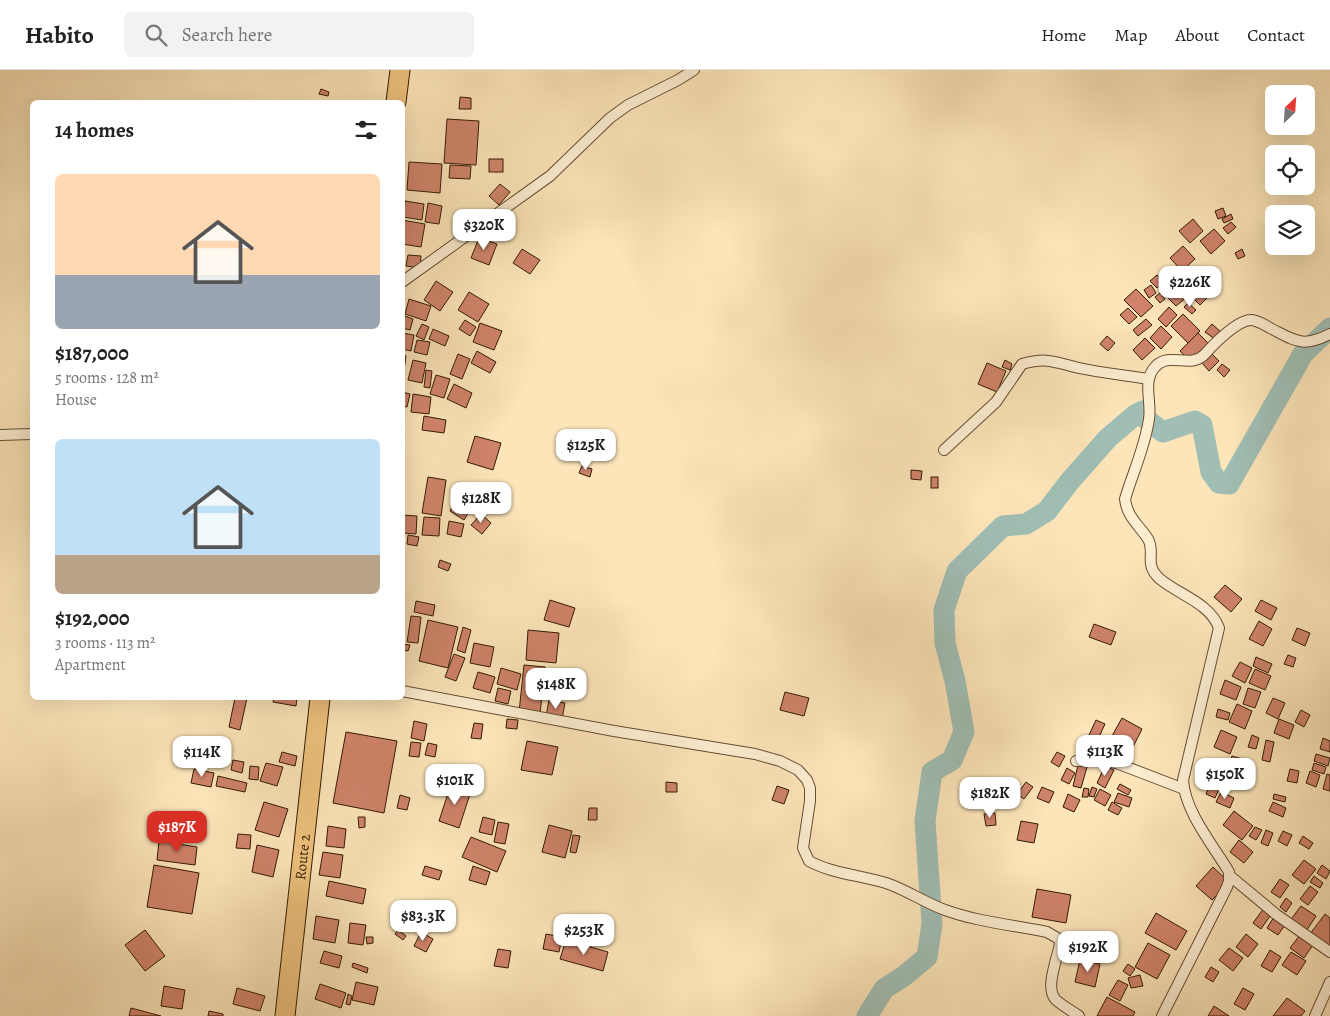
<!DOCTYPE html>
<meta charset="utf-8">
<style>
body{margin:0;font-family:Alegreya,serif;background:#f2f2f2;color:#222;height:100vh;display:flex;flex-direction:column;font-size:19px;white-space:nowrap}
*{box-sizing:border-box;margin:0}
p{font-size:16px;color:#767676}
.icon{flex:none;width:28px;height:28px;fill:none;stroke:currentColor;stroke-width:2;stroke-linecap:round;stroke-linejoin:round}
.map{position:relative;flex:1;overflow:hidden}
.drawer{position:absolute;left:30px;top:30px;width:375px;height:600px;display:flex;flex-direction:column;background:#fff;border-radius:8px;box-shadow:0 5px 20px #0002}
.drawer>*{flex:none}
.needle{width:32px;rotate:25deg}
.buttons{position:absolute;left:1265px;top:15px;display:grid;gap:10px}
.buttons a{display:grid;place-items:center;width:50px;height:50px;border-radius:8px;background:#fff;box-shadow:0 5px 20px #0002;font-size:25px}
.price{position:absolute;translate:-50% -42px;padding:0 11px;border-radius:10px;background:#fff;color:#222;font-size:16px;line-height:32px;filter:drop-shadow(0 1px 2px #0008)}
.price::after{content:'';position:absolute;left:50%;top:30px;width:15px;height:11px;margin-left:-8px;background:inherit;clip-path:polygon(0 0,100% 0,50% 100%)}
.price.selected{background:#d93025;color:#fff}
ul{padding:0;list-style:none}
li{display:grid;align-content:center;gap:10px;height:265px;padding:0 25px}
li span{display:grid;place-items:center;height:155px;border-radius:8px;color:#555}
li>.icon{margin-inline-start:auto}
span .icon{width:90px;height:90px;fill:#fffc;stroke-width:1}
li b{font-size:21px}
h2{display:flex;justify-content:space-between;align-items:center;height:60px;padding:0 25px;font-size:21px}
header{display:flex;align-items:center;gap:30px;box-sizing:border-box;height:70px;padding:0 25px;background:#fff;border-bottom:1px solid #e0e0e0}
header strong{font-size:24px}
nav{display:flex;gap:28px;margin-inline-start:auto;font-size:18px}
.search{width:350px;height:45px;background:#f2f2f2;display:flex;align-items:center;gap:12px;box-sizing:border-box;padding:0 18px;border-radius:8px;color:#767676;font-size:19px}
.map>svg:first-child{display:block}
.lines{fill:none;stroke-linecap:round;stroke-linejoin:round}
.river{stroke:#a0beb4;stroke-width:21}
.building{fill:#cf836a;stroke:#341a04}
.street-casing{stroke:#664d31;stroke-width:12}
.highway-casing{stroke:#341a04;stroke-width:21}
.street{stroke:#fdeed2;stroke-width:10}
.highway{stroke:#eec27c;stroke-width:19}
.labels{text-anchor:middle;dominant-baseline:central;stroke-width:5;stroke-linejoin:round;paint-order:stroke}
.street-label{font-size:15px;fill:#341a04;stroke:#fdeed2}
</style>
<header>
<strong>Habito</strong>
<div class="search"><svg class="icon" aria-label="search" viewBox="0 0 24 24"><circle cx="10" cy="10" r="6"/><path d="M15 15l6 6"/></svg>Search here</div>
<nav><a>Home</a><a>Map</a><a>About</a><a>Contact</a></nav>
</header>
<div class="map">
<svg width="1330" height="946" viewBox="0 0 1330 946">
<rect width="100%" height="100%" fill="#fce5b9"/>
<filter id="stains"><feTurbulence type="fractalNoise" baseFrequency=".004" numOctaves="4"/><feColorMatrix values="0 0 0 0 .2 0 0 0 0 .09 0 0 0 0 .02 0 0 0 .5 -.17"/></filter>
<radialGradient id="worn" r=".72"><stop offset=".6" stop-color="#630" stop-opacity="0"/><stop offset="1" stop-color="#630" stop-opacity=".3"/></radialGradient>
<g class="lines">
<!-- river -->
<polyline class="river" points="867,946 884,919 904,906 927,887 932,854 925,751 932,702 952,690 964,662 955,611 945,573 944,540 957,501 1003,456 1026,454 1047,441 1070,411 1108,368 1135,345 1143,341 1146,349 1163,362 1195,351 1202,355 1211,402 1219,413 1229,414 1303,284 1330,258"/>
</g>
<!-- building -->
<g class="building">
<polygon points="321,19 329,22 328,26 319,24"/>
<polygon points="460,27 471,28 471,39 459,39"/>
<polygon points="447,49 479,51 476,95 444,93"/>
<rect x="489" y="89" width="14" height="13"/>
<polygon points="409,92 442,94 440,123 407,120"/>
<polygon points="450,95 471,96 470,109 449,108"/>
<polygon points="500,114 510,122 499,135 489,126"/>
<polygon points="405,131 424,134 422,150 403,147"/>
<polygon points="428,133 442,136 439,154 425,152"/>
<polygon points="1223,138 1226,146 1218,149 1215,141"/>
<polygon points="1231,144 1233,149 1224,153 1222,149"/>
<polygon points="1193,149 1203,161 1190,173 1179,161"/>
<polygon points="402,150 425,154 421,177 402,174"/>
<polygon points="1231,152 1236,157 1228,164 1223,158"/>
<polygon points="1214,159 1225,171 1211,184 1200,171"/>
<polygon points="479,168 497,174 489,195 471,188"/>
<polygon points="1183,176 1195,189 1182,201 1170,188"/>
<polygon points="522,179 540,190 530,204 513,193"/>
<polygon points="1242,179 1245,186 1238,189 1235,183"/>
<polygon points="408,185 421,186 420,198 406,196"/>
<polygon points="1207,196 1215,204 1203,215 1196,207"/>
<polygon points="1168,198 1176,207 1168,214 1160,205"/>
<polygon points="1157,205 1164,212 1157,218 1150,211"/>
<polygon points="436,211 453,222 440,241 424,230"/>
<polygon points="1193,211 1209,226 1200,235 1185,220"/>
<polygon points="1151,215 1156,223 1149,228 1144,220"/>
<polygon points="1179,218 1187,227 1176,236 1168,228"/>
<polygon points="1136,219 1153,236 1141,247 1124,230"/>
<polygon points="469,222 489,234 478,252 458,240"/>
<polygon points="1160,223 1165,229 1160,233 1155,227"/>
<polygon points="409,229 431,236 426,251 405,244"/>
<polygon points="1188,233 1196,240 1192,244 1184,237"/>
<polygon points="1169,237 1177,245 1166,257 1158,249"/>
<polygon points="1128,238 1137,247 1129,254 1120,245"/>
<polygon points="1183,244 1200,261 1188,273 1171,256"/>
<polygon points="405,246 413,249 410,260 402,258"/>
<polygon points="1146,249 1152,255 1138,266 1133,260"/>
<polygon points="465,250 476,257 470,266 459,259"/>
<polygon points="480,253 502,261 494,280 473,272"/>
<polygon points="422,254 429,257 424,270 416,266"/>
<polygon points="1212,254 1221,262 1215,269 1205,262"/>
<polygon points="1161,256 1172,267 1161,279 1150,268"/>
<polygon points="433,259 449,266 445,276 429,269"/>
<polygon points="402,263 414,265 411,281 402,279"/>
<polygon points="1198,263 1208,273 1190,291 1180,281"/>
<polygon points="1107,266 1115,273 1108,281 1100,274"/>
<polygon points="1145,268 1155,278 1142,290 1133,280"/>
<polygon points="417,270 430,272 427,285 414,282"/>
<polygon points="477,281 496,292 490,303 471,293"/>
<polygon points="1211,283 1219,291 1209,301 1202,293"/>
<polygon points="458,284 470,289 462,309 450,304"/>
<polygon points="402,285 406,286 403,309 402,309"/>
<polygon points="413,290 426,293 422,313 408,310"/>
<polygon points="1005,290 1012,294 1010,300 1002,297"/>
<polygon points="987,293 1006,301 997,322 978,314"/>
<polygon points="1222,294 1230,300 1224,307 1217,300"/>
<polygon points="426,300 432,301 430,318 424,317"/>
<polygon points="436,305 450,309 444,328 430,324"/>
<polygon points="454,314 472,323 466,338 447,329"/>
<polygon points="402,322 410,324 407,337 402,336"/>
<polygon points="413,324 431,327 429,344 411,342"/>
<polygon points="424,346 446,350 444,363 422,360"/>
<polygon points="475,366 501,373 493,400 467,392"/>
<polygon points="582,396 592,399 590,407 579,403"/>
<polygon points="911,400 922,401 921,410 911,409"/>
<polygon points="428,407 446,410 441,446 422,443"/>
<rect x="931" y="407" width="7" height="11"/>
<polygon points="458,426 473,435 464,450 450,441"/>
<polygon points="481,444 491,453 482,464 471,455"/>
<polygon points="402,445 417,446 416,464 402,463"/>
<polygon points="424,447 440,448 439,466 422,465"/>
<polygon points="449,451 464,454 461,467 447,464"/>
<polygon points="408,465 419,467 417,476 407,474"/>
<polygon points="440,490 451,494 448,501 438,497"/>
<polygon points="1225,515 1242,529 1231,542 1214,527"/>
<polygon points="550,530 575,538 569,557 544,550"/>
<polygon points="1261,530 1277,538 1271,550 1255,541"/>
<polygon points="416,531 435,535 433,546 414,542"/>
<polygon points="411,546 421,547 418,573 407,572"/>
<polygon points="428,550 458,557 448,598 419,591"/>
<polygon points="1259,551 1272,559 1263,576 1249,569"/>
<polygon points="1094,554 1116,562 1111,575 1089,567"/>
<polygon points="463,557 471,560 465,583 457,580"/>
<polygon points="1297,558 1310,563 1305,576 1292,570"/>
<polygon points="528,560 559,563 556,593 526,590"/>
<polygon points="474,573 494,577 490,597 470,593"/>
<polygon points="402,574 410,575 408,581 402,580"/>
<polygon points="454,584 465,588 456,611 445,607"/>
<polygon points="1288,585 1296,588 1293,597 1284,594"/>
<polygon points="1256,587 1272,594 1268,603 1253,596"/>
<polygon points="1240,592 1252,598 1245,613 1232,606"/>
<polygon points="524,595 545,597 540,644 519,642"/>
<polygon points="501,598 521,604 517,620 497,614"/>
<polygon points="1255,599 1271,606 1265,620 1249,613"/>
<polygon points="478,602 495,607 490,623 473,618"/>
<polygon points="1225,610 1241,617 1236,630 1220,624"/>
<polygon points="498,618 511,621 508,634 495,631"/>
<polygon points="1248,618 1261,622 1255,638 1243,634"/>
<polygon points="785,622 809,628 804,646 780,640"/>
<polygon points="235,628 247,628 240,660 229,657"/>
<polygon points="274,628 297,628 296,636 273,632"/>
<polygon points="1273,628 1285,633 1278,649 1266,643"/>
<polygon points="549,630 565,633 562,649 546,646"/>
<polygon points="1237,634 1252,641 1245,659 1229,652"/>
<polygon points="1218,639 1230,643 1228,650 1216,647"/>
<polygon points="1301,640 1310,645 1304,657 1295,652"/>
<polygon points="1122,648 1142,659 1133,677 1112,666"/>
<polygon points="507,649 518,650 517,659 506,658"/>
<polygon points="1279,649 1294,655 1289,669 1274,663"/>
<polygon points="1096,650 1105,654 1098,669 1089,665"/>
<polygon points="414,651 427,654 424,671 411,668"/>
<polygon points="474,653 483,654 481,669 471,668"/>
<polygon points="1221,660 1237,667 1230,684 1214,677"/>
<polygon points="346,662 397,671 384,743 333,733"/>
<polygon points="1252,665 1259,668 1256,679 1248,677"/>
<polygon points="1323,668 1330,671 1330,682 1320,679"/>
<polygon points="1266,670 1274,672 1270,692 1262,690"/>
<polygon points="527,671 558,677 552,705 521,700"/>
<polygon points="411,672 421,673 419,687 409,686"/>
<polygon points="428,673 437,675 435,687 425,685"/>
<polygon points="282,682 297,686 295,696 279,692"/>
<polygon points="1057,682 1065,686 1059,697 1051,692"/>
<polygon points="1316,684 1330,688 1328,696 1314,691"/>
<polygon points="1232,686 1249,691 1245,702 1229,697"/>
<polygon points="233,690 244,692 242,703 231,700"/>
<polygon points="266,693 283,697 277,716 260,711"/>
<polygon points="1314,693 1326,697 1324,704 1312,700"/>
<polygon points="1078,695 1087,697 1081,718 1073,716"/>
<polygon points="250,696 259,697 258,710 249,709"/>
<polygon points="1105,696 1114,700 1105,718 1097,713"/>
<polygon points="1067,698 1075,703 1069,714 1061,710"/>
<polygon points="194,699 214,703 211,717 191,713"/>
<polygon points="1290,699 1299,701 1297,713 1287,711"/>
<polygon points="1310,701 1320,705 1316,717 1306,713"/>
<polygon points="1327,704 1330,705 1330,721 1323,719"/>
<polygon points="218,706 247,713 245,722 216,716"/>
<polygon points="666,712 677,713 677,722 666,722"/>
<polygon points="1026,712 1033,717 1024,729 1017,724"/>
<polygon points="451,714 471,721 459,758 439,751"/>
<polygon points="1120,714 1131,720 1128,725 1117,719"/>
<polygon points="1210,715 1219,719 1215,728 1206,724"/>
<polygon points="777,716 789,720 784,734 772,730"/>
<polygon points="1042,717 1054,722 1049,733 1037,728"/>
<polygon points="1092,717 1097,719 1094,727 1089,726"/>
<polygon points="1084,718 1089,719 1088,727 1082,727"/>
<polygon points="1100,719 1111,725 1105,736 1094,730"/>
<polygon points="1221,722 1234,728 1230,738 1216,732"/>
<polygon points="1118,723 1132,728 1129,737 1114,732"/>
<polygon points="1068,724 1080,730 1074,742 1063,737"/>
<polygon points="1274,724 1286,727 1285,732 1273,729"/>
<polygon points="400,725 410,728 407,740 397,738"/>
<polygon points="264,732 288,739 279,767 255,760"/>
<polygon points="1112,732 1122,738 1118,745 1108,740"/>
<polygon points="1273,732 1286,738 1283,747 1269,741"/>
<polygon points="589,738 597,738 597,750 588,750"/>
<polygon points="1234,741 1253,756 1242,770 1223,755"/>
<polygon points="995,743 996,755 986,756 984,744"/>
<polygon points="358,747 365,747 365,757 359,758"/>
<polygon points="483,747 495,750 492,765 479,762"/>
<polygon points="1021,751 1038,754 1034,773 1017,770"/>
<polygon points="498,752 509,754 505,774 494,772"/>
<polygon points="549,755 572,761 565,788 542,782"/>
<polygon points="328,756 346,759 344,778 326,776"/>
<polygon points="1255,757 1262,760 1256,770 1249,766"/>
<polygon points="1266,760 1273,763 1268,776 1261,773"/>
<polygon points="1283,761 1292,765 1287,776 1278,771"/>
<polygon points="238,764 251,765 250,779 236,778"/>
<polygon points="573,765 580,766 576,783 570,782"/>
<polygon points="1303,766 1313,773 1309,779 1299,773"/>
<polygon points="471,767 506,781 497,802 462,787"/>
<polygon points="1239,770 1253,782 1244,793 1230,782"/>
<polygon points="159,771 197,777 195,795 157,790"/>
<polygon points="257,775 279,780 273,807 252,802"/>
<polygon points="323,782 343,785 340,808 319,805"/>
<polygon points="1304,790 1316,799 1304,814 1292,805"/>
<polygon points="154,795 199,803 192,844 147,837"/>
<polygon points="1322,795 1330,801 1326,809 1317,803"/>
<polygon points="425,796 442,801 439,810 422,805"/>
<polygon points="473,796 490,802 486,815 469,810"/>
<polygon points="1213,797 1229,812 1212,830 1196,816"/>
<polygon points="1314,806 1323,813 1320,818 1310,812"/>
<polygon points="1280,809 1289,815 1280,828 1271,822"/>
<polygon points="329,811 366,819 363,834 326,826"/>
<polygon points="1310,816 1318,822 1308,835 1300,829"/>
<polygon points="1037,819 1071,825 1066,853 1032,847"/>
<polygon points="1286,828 1292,833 1286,842 1280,837"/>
<polygon points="1301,836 1316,846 1305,863 1289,852"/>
<polygon points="1264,838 1272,843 1261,859 1253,853"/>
<polygon points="1156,843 1187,861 1176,880 1145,863"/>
<polygon points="1325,844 1330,848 1330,877 1310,864"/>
<polygon points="316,846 339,850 335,873 313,869"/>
<polygon points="1274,847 1285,855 1278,865 1267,858"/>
<polygon points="350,853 366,855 363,875 348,873"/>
<polygon points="145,860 165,886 145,901 125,875"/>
<polygon points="398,860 406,866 403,870 395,864"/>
<polygon points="421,862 433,869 426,882 414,876"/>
<polygon points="546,864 562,867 559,882 543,879"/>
<polygon points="1246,864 1258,874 1248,887 1236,877"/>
<polygon points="1300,865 1313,875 1304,888 1290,878"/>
<polygon points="366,867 373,867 373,873 367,874"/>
<polygon points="566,870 608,882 603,901 560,889"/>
<polygon points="1148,873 1170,885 1157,909 1135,897"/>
<polygon points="1092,877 1100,879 1098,886 1091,884"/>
<polygon points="1229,878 1243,888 1233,901 1219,890"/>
<polygon points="498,879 511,881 508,898 494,896"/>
<polygon points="1270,880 1281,887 1272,902 1261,896"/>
<polygon points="324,881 342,886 339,898 320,893"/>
<polygon points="1291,882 1306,891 1297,905 1282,895"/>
<polygon points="1080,890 1100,894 1095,917 1075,912"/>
<polygon points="353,893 368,898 367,903 352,897"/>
<polygon points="1128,894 1135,899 1130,906 1123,901"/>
<polygon points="1211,897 1219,902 1213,912 1205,907"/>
<polygon points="1140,905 1143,916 1131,918 1128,908"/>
<polygon points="1118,910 1128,915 1120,931 1109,925"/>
<polygon points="356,912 378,917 374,935 352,930"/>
<polygon points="320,914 346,923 341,938 315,929"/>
<polygon points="164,916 185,920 182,939 161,936"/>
<polygon points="237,918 265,926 260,941 233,934"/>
<polygon points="1243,918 1254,924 1245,940 1234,934"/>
<polygon points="348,924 352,926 350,935 346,934"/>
<polygon points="1107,927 1135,942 1133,946 1097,946"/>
<polygon points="1287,928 1305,941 1301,946 1273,946"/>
<polygon points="1214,936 1229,946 1208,946"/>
<polygon points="131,938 161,946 129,946"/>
<polygon points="209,941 223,944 223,946 208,946"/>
</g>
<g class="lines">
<!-- street casing -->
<g class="street-casing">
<g id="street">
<polyline points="402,212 550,106 610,48 628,35 678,10 694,0"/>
<polyline points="0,365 32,364"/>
<path d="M944,380l52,-48 26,-38c26,-7 32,-2 57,4 23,5 46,7 69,11"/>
<path d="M402,621l212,40 141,23 25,7 18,9 9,10 3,8v13l-7,47 6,13c24,13 51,14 77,22 21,7 39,20 59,27 33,12 68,15 102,22l12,7 1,4c-2,15 -16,45 -4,57 7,6 16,11 23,16"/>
<polyline points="1076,691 1103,690 1119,694 1184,719"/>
<polyline points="1230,806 1277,845 1330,882"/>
<path d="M1162,946l65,-129 2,-6v-9c-16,-27 -44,-60 -46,-92l36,-152c-9,-25 -40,-33 -59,-49 -17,-15 -4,-26 -12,-40 -9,-14 -21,-22 -23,-40 8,-27 20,-52 24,-80 3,-17 -7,-38 6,-52 14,-16 35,2 49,-12 10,-11 34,-36 48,-35 7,1 13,5 18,8 26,13 32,20 60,6"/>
<polyline points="1315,946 1330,912"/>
</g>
</g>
<!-- highway casing -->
<g class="highway-casing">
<g id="highway">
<polyline points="396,32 400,0"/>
<path id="s1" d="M285,946l35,-318"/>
</g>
</g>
<!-- street -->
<use href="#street" class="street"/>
<!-- highway -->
<use href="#highway" class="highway"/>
</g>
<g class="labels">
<!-- street labels -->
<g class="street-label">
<text stroke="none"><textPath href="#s1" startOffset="160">Route 2</textPath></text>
</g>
</g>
<rect width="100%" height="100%" filter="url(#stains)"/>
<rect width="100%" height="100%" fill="url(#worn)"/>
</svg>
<div class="buttons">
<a><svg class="needle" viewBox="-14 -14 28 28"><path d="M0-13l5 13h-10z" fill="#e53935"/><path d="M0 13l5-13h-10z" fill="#767676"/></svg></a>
<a><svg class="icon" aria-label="locate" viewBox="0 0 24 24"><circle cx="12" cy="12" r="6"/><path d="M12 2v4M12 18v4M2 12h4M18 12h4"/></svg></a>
<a><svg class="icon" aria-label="layers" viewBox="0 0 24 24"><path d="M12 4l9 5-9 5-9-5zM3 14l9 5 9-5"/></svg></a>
</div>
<b class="price" style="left:484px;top:181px">$320K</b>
<b class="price" style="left:1190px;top:238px">$226K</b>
<b class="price" style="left:586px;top:401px">$125K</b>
<b class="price" style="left:481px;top:454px">$128K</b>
<b class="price" style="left:556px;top:640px">$148K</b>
<b class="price" style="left:1105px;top:707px">$113K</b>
<b class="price" style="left:202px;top:708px">$114K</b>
<b class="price" style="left:1225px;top:730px">$150K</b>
<b class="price" style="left:455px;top:736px">$101K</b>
<b class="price" style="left:990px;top:749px">$182K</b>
<b class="price selected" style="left:177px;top:783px">$187K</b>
<b class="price" style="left:423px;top:872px">$83.3K</b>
<b class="price" style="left:584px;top:886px">$253K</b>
<b class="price" style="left:1088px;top:903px">$192K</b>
<section class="drawer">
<h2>14 homes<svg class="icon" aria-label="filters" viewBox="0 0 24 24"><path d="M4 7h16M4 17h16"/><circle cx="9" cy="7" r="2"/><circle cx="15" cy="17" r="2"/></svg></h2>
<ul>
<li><span style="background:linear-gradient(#ffd9b3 65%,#9aa5b1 0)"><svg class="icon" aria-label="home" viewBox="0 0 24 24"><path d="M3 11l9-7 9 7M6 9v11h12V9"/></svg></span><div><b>$187,000</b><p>5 rooms · 128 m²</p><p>House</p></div></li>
<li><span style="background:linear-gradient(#bfe0f5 75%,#b9a48a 0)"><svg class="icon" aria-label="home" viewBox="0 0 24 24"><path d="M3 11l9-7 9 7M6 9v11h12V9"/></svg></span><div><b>$192,000</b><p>3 rooms · 113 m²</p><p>Apartment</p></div></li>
</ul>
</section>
</div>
